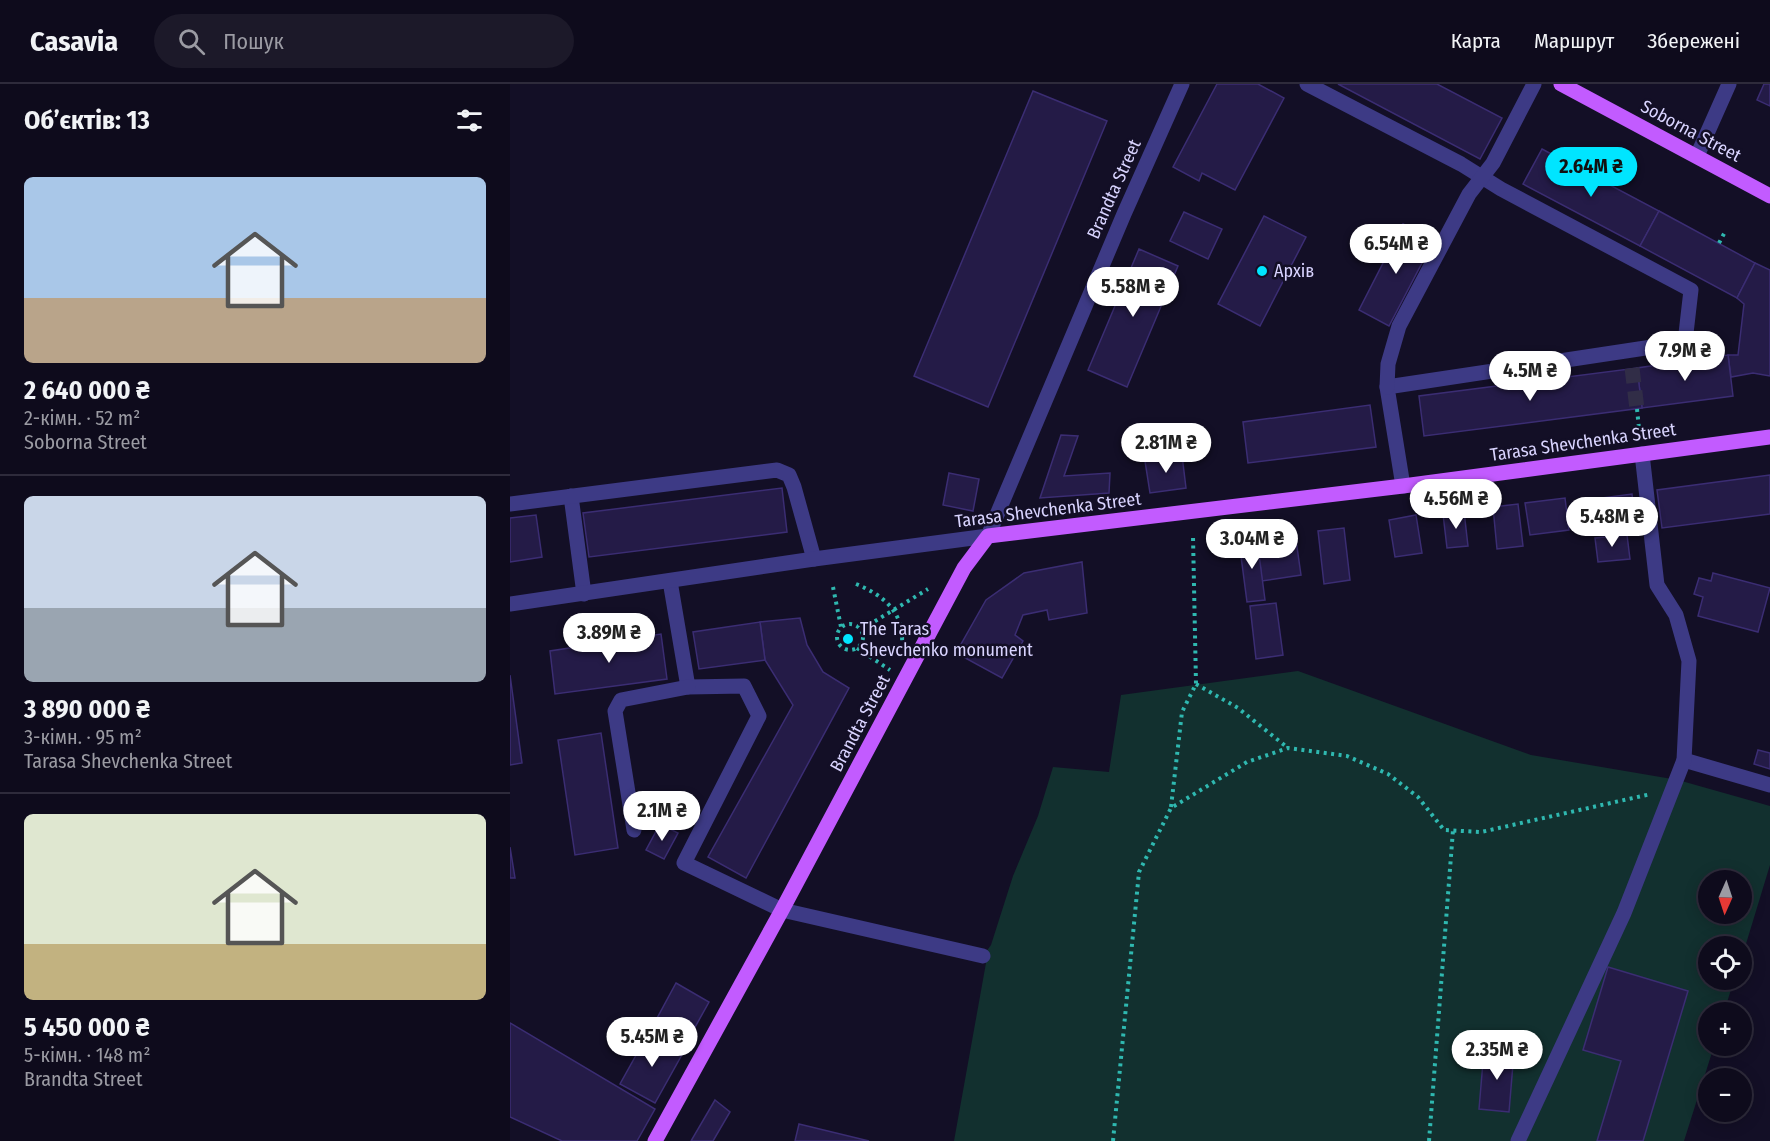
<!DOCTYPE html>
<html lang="uk">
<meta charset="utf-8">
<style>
body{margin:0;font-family:"Fira Sans Condensed",sans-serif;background:#1c1929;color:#f1f3f6;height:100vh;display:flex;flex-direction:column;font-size:22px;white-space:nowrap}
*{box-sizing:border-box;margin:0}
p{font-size:20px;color:#9b9ba3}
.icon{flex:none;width:33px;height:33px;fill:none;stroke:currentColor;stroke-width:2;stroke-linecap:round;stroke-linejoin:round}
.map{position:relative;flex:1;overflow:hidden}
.drawer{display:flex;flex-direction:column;background:#0e0b1c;width:510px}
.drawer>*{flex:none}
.needle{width:39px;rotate:183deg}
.controls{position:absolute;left:1188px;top:786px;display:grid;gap:12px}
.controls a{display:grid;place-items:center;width:54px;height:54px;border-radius:50%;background:#0e0b1c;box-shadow:0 3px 15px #0003,0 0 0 2px #2e2b3b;font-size:30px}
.price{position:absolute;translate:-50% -51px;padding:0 14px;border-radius:21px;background:#fff;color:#222;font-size:20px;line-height:39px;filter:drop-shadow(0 2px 3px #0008)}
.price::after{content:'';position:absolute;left:50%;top:36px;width:18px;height:14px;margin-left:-9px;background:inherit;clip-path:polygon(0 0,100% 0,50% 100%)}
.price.current{background:#00e5ff;color:#111}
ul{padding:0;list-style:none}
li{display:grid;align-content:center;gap:12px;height:318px;padding:0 24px}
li+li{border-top:2px solid #2e2b3b}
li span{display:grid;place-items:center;height:186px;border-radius:9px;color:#555}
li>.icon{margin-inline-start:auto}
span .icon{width:108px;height:108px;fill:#fffc;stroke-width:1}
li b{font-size:26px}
h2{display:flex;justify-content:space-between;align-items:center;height:72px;padding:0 24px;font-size:26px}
header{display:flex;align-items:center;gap:36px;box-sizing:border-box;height:84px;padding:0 30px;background:#0e0b1c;border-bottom:2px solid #2e2b3b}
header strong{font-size:28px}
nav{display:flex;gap:33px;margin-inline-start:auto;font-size:21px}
.search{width:420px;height:54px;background:#1c1929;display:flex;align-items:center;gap:15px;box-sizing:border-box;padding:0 21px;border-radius:33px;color:#9b9ba3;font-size:22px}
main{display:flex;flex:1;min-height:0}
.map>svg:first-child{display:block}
.green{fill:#12302f;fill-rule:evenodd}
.building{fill:#241b47;stroke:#3b2d73;stroke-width:1.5}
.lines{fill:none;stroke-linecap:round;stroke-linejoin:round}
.minor-tunnel{stroke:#312d47;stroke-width:15;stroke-dasharray:15 8;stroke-linecap:butt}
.path{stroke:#2fb8b0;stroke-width:4;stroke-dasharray:3 4.5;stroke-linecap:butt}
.minor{stroke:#3d3a85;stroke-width:15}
.major{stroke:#c25bff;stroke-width:15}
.poi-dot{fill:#00e5ff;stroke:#130f26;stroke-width:2}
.labels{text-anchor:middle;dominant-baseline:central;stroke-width:5;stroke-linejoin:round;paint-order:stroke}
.street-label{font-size:18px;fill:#d9d4ff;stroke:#130f26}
.poi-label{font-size:18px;fill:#d9d4ff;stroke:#130f26;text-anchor:start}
</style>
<header>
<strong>Casavia</strong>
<div class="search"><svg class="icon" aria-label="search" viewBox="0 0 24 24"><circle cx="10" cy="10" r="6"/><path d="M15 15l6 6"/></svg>Пошук</div>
<nav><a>Карта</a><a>Маршрут</a><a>Збережені</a></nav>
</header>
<main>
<section class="drawer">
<h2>Об’єктів: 13<svg class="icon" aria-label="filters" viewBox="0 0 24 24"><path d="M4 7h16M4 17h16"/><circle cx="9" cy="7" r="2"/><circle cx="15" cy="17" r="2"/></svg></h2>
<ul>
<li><span style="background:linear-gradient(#a9c7e8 65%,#b9a48a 0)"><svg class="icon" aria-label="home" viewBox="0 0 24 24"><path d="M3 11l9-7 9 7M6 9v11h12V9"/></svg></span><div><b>2 640 000 ₴</b><p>2-кімн. · 52 m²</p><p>Soborna Street</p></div></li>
<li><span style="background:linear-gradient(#c9d6e8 60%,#9aa5b1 0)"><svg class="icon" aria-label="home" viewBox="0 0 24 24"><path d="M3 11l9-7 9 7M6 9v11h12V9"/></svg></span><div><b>3 890 000 ₴</b><p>3-кімн. · 95 m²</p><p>Tarasa Shevchenka Street</p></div></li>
<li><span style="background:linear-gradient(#dfe7d0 70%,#c2b280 0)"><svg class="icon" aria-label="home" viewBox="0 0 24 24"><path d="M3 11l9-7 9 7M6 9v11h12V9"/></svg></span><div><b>5 450 000 ₴</b><p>5-кімн. · 148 m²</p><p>Brandta Street</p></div></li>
</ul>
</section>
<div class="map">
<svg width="1260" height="1057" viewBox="0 0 1260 1057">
<rect width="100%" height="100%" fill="#130f26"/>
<!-- green -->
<path class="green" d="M788,587l233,84 147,25 92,26v59l-28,92v-11h-34v34h26l-10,32h-16v34h6l-30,95h-730l32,-178 -3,-7 8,-11 22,-69 25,-60 15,-49 56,5 12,-77zM1198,796h34v34h-34z"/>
<!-- building -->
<g class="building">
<polygon points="707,0 748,0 774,14 725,106 692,89 689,97 663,83"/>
<polygon points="828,0 927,0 992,34 970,75"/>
<polygon points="1254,0 1260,0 1260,22 1247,16"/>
<polygon points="523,7 597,37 478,323 404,292"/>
<polygon points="1032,65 1149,127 1130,162 1013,100"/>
<polygon points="1149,127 1245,179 1227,214 1130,162"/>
<polygon points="674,128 712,145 698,175 660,157"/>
<polygon points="754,132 796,153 750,242 708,220"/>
<polygon points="893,140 924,156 879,242 849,226"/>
<polygon points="629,165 668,182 617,303 578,286"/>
<polygon points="1245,179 1260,186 1260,292 1243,289 1221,293 1218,271 1228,271 1234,220 1227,214"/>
<polygon points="1218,271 1223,312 1132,324 1127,284"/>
<polygon points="1127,284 1132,324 914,352 909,312"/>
<polygon points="860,321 866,363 738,379 733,338"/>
<polygon points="551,351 568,352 554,392 600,389 599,409 530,414"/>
<polygon points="672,371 676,404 640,409 635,377"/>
<polygon points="439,389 469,395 463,427 433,421"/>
<polygon points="1260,391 1260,430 1152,444 1147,406"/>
<polygon points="272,404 277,448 79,473 73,429"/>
<polygon points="1122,410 1124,427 1087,431 1085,415"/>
<polygon points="1055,414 1059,446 1020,451 1015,419"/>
<polygon points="1008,420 1013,462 987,465 983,423"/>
<polygon points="954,427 958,462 937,464 933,430"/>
<polygon points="26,431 32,473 0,478 0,434"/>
<polygon points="906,431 912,469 885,473 879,436"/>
<polygon points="834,444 840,496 814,500 808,447"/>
<polygon points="785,449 791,491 752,497 747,455"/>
<polygon points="1117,451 1120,475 1088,478 1085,454"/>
<polygon points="747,455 755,516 737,518 729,457"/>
<polygon points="572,478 577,529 539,536 537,526 513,531 505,551 513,557 492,594 446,569 476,516 514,489"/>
<polygon points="1203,489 1260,504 1248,548 1188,532 1193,513 1184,510 1189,494 1201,497"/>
<polygon points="766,519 773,571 746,575 740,522"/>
<polygon points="290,534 297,561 313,588 339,604 236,794 198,773 283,621 255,576 250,538"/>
<polygon points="250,538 255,576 189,585 183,548"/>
<polygon points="151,550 157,595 45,610 40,567"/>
<polygon points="0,591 12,679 0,681"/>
<polygon points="91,649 108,764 65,771 48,656"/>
<polygon points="1248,666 1260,669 1260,685 1244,680"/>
<polygon points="150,740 168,749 154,775 136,766"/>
<polygon points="0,763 5,794 0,794"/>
<polygon points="1098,883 1178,907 1133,1057 1087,1057 1111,977 1073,966"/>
<polygon points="166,899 199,918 179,954 146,936"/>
<polygon points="0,939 145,1025 127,1057 52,1057 0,1033"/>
<polygon points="139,948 174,967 145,1019 110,1000"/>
<polygon points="974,966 1004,968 999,1028 969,1025"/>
<polygon points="205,1016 220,1028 203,1057 181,1057"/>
<polygon points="289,1040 359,1057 285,1057"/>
</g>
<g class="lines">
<!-- minor-tunnel -->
<polyline class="minor-tunnel" points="1122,284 1127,325"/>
<!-- path -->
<g class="path">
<polyline points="1209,159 1216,146"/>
<polyline points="1127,325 1130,354"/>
<path d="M346,500c27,11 48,28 46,59"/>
<polyline points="323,503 331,543"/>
<circle cx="340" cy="553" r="13"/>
<polyline points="352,545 418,505"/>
<polyline points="347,564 380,586"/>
<polyline points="686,600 728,624 778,664"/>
<polyline points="661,723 672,628 686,600 683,452"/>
<polyline points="603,1057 629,788 661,724 737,678 778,664 837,672 878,690 908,713 934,746 971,748 1141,710"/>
<polyline points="919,1057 943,746"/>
</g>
<!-- minor -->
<g class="minor">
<polyline points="797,0 951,80 991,105 1181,206 1175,258 877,303 893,402"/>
<polyline points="1187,72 1219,0"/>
<polyline points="877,303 878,280 889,242 959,110 983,79 1024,0"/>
<polyline points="61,412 74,510"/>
<polyline points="0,420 267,386 279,391 284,403 304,475"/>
<polyline points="160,497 178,603 234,602 249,632 174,779 272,826 473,872"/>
<polyline points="0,520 304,475 478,452 614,130 672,0"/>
<polyline points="1174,676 1260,701"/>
<polyline points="124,746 105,627 111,616 178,603"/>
<polyline points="1008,1057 1114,829 1174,676 1179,577 1166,531 1147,501 1132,370"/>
</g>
<!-- major -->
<g class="major">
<polyline points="1051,0 1260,112"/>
<polyline points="145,1057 272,826 454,484 478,452 893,402 1260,353"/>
</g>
</g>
<!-- markers -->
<g class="poi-dot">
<circle cx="752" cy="187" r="6"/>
<circle cx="338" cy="555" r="6"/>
</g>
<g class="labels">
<!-- street labels -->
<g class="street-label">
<text transform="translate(1181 47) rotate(28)">Soborna Street</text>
<text transform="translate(604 105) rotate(-66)">Brandta Street</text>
<text transform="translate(1073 358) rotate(-8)">Tarasa Shevchenka Street</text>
<text transform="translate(538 426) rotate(-7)">Tarasa Shevchenka Street</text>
<text transform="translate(350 639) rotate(-62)">Brandta Street</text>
</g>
<!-- poi labels -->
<g class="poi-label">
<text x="764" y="187">Архів</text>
<text x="350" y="545">The Taras<tspan x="350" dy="21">Shevchenko monument</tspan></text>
</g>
</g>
</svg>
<div class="controls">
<a><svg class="needle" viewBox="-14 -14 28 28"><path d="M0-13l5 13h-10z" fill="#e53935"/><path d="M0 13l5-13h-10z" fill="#9b9ba3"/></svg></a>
<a><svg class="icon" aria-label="locate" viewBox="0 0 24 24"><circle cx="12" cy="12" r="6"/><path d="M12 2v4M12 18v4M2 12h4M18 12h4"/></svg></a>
<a>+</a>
<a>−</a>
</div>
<b class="price current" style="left:1081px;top:114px">2.64M ₴</b>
<b class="price" style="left:886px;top:191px">6.54M ₴</b>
<b class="price" style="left:623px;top:234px">5.58M ₴</b>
<b class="price" style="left:1175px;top:298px">7.9M ₴</b>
<b class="price" style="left:1020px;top:318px">4.5M ₴</b>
<b class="price" style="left:656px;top:390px">2.81M ₴</b>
<b class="price" style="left:946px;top:446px">4.56M ₴</b>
<b class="price" style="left:1102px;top:464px">5.48M ₴</b>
<b class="price" style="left:742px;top:486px">3.04M ₴</b>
<b class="price" style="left:99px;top:580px">3.89M ₴</b>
<b class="price" style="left:152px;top:758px">2.1M ₴</b>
<b class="price" style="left:142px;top:984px">5.45M ₴</b>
<b class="price" style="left:987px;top:997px">2.35M ₴</b>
</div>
</main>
